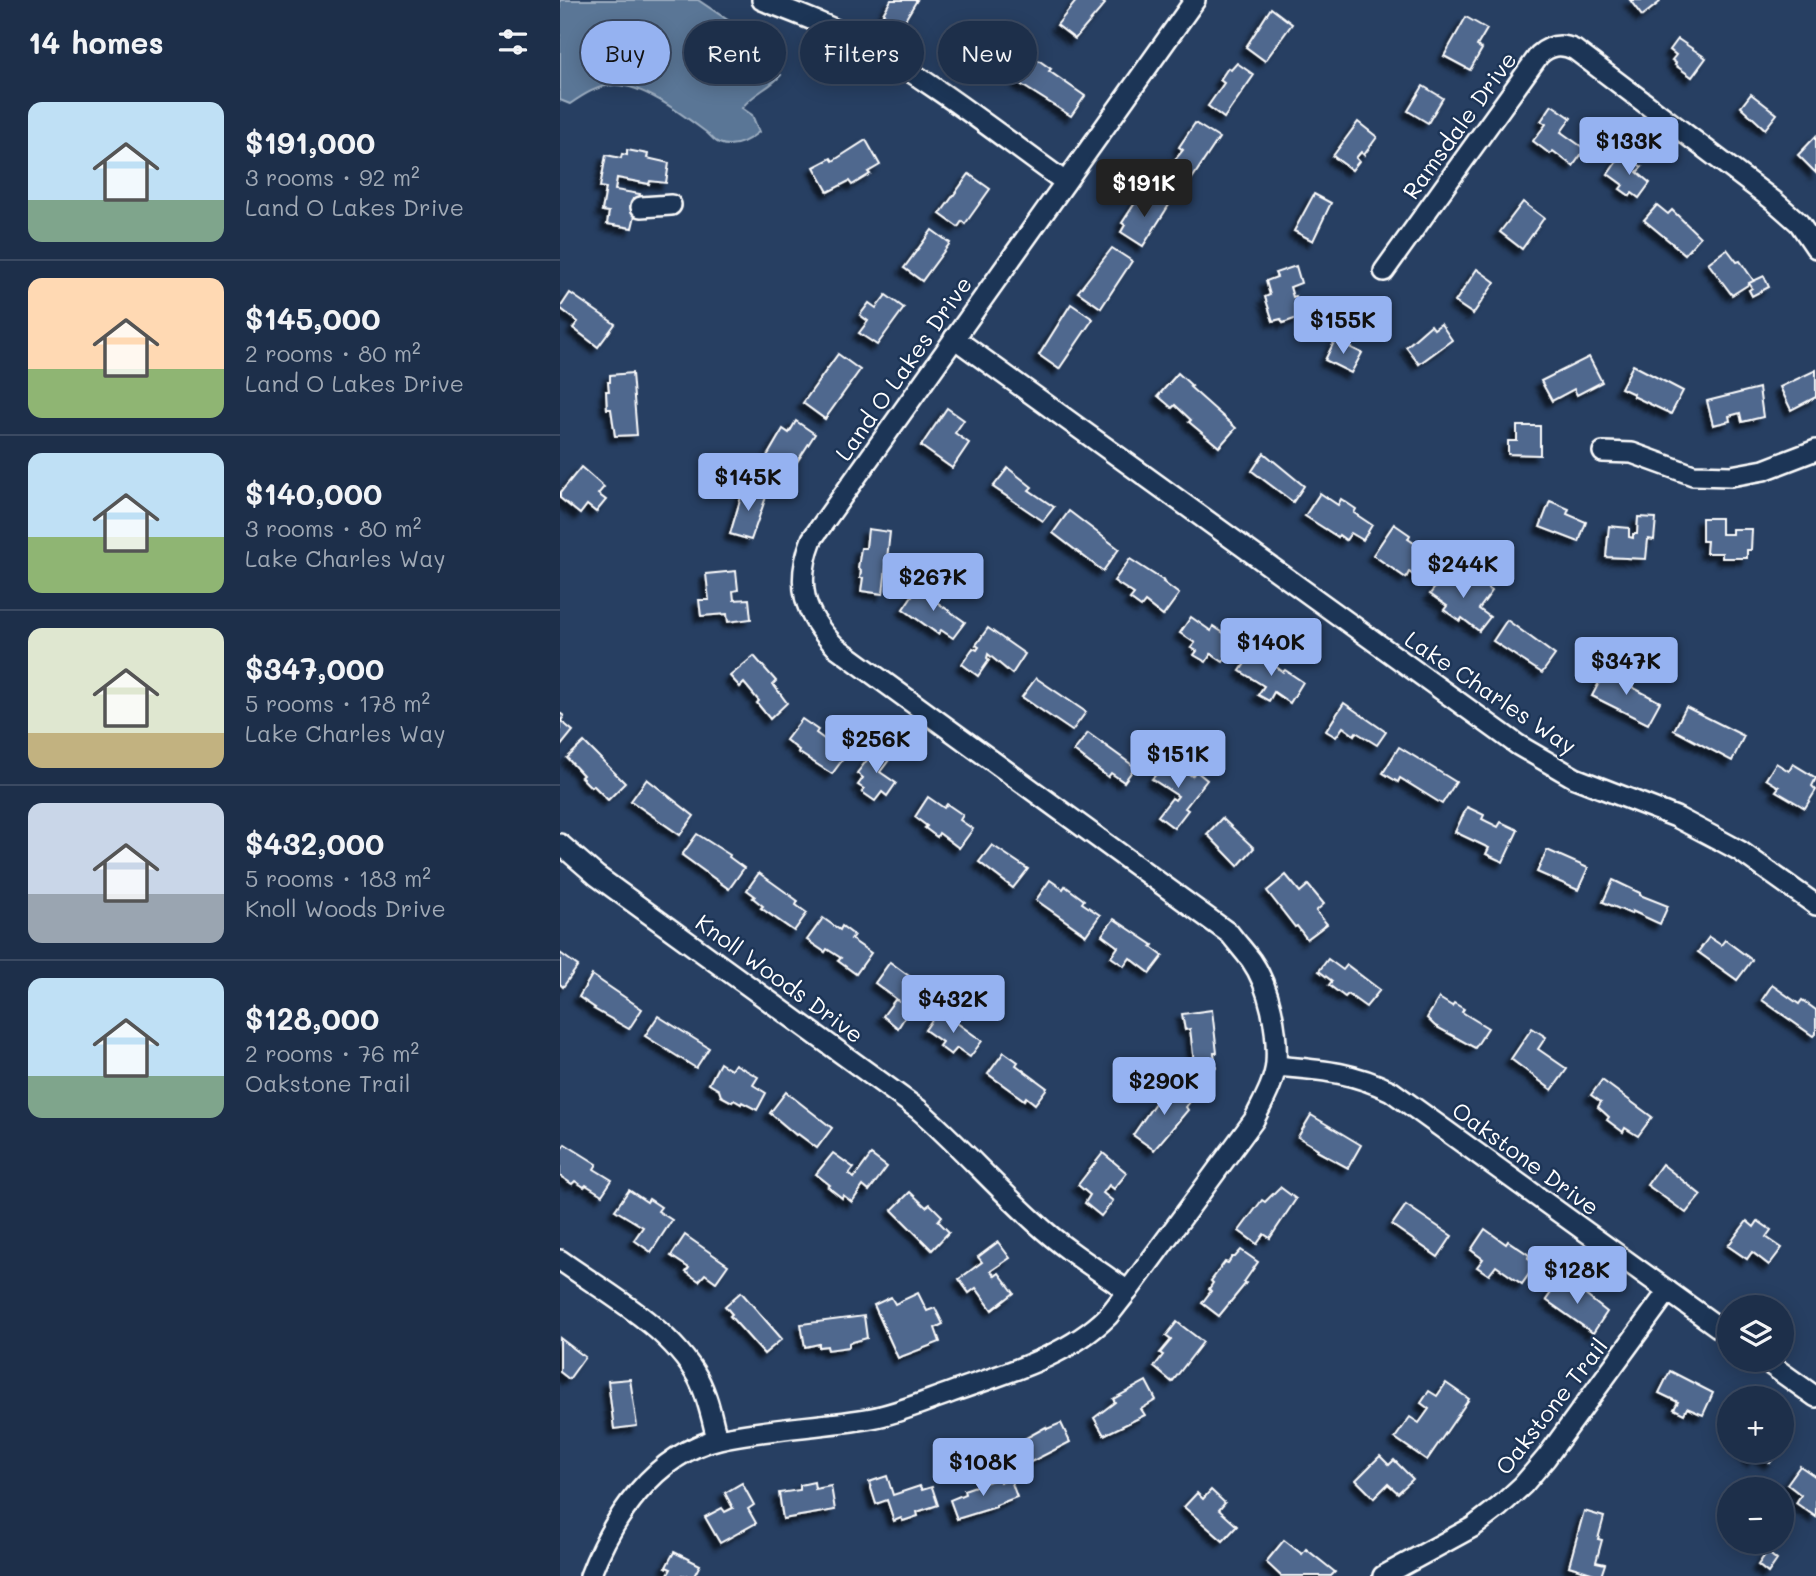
<!DOCTYPE html>
<meta charset="utf-8">
<style>
body{margin:0;font-family:Mali,sans-serif;background:#2a3b54;color:#f1f3f6;height:100vh;display:flex;flex-direction:column;font-size:26px;white-space:nowrap}
*{box-sizing:border-box;margin:0}
p{font-size:23px;color:#a0a9b5}
.icon{flex:none;width:38px;height:38px;fill:none;stroke:currentColor;stroke-width:2;stroke-linecap:round;stroke-linejoin:round}
.map{position:relative;flex:1;overflow:hidden}
.panel{display:flex;flex-direction:column;background:#1d2f4a;width:560px}
.panel>*{flex:none}
.top-card{position:absolute;left:21px;top:21px;width:665px;height:63px;display:flex;gap:14px}
.buttons{position:absolute;left:1157px;top:1295px;display:grid;gap:14px}
.buttons a{display:grid;place-items:center;width:77px;height:77px;border-radius:50%;background:#1d2f4a;box-shadow:0 4px 18px #0003,0 0 0 2px #3b4a62;font-size:35px}
.price{position:absolute;translate:-50% -60px;padding:0 16px;border-radius:7px;background:#95b2f1;color:#111;font-size:23px;line-height:46px;filter:drop-shadow(0 2px 4px #0008)}
.price::after{content:'';position:absolute;left:50%;top:42px;width:21px;height:16px;margin-left:-10px;background:inherit;clip-path:polygon(0 0,100% 0,50% 100%)}
.price.active{background:#222;color:#fff}
ul{padding:0;list-style:none}
li{display:flex;align-items:center;gap:21px;height:175px;padding:0 28px}
li+li{border-top:2px solid #3b4a62}
li span{display:grid;place-items:center;flex:none;width:196px;height:140px;border-radius:14px;color:#555}
li>.icon{margin-inline-start:auto}
span .icon{width:84px;height:84px;fill:#fffc;stroke-width:1}
li b{font-size:30px}
h2{display:flex;justify-content:space-between;align-items:center;height:84px;padding:0 28px;font-size:30px}
.tag{padding:0 24px;border-radius:32px;background:#1d2f4a;box-shadow:0 4px 18px #0003,0 0 0 2px #3b4a62;font-size:24px;line-height:63px}
.tag.active{background:#95b2f1;color:#111}
main{display:flex;flex:1;min-height:0}
.map>svg:first-child{display:block}
.water{fill:#5a7696;stroke:#9cadc0;stroke-width:2}
.building{fill:#50678e;stroke:#fff;stroke-width:2;filter:url(#shadow)}
.lines{fill:none;stroke-linecap:round;stroke-linejoin:round}
.minor-casing{stroke:#fff;stroke-width:24}
.minor{stroke:#1d3557;stroke-width:19}
.labels{text-anchor:middle;dominant-baseline:central;stroke-width:5;stroke-linejoin:round;paint-order:stroke}
.street-label{font-size:23px;fill:#fff;stroke:#1d3557}
</style>
<main>
<section class="panel">
<h2>14 homes<svg class="icon" aria-label="filters" viewBox="0 0 24 24"><path d="M4 7h16M4 17h16"/><circle cx="9" cy="7" r="2"/><circle cx="15" cy="17" r="2"/></svg></h2>
<ul>
<li><span style="background:linear-gradient(#bfe0f5 70%,#7fa58c 0)"><svg class="icon" aria-label="home" viewBox="0 0 24 24"><path d="M3 11l9-7 9 7M6 9v11h12V9"/></svg></span><div><b>$191,000</b><p>3 rooms · 92 m²</p><p>Land O Lakes Drive</p></div></li>
<li><span style="background:linear-gradient(#ffd9b3 65%,#8fb573 0)"><svg class="icon" aria-label="home" viewBox="0 0 24 24"><path d="M3 11l9-7 9 7M6 9v11h12V9"/></svg></span><div><b>$145,000</b><p>2 rooms · 80 m²</p><p>Land O Lakes Drive</p></div></li>
<li><span style="background:linear-gradient(#bfe0f5 60%,#8fb573 0)"><svg class="icon" aria-label="home" viewBox="0 0 24 24"><path d="M3 11l9-7 9 7M6 9v11h12V9"/></svg></span><div><b>$140,000</b><p>3 rooms · 80 m²</p><p>Lake Charles Way</p></div></li>
<li><span style="background:linear-gradient(#dfe7d0 75%,#c2b280 0)"><svg class="icon" aria-label="home" viewBox="0 0 24 24"><path d="M3 11l9-7 9 7M6 9v11h12V9"/></svg></span><div><b>$347,000</b><p>5 rooms · 178 m²</p><p>Lake Charles Way</p></div></li>
<li><span style="background:linear-gradient(#c9d6e8 65%,#9aa5b1 0)"><svg class="icon" aria-label="home" viewBox="0 0 24 24"><path d="M3 11l9-7 9 7M6 9v11h12V9"/></svg></span><div><b>$432,000</b><p>5 rooms · 183 m²</p><p>Knoll Woods Drive</p></div></li>
<li><span style="background:linear-gradient(#bfe0f5 70%,#7fa58c 0)"><svg class="icon" aria-label="home" viewBox="0 0 24 24"><path d="M3 11l9-7 9 7M6 9v11h12V9"/></svg></span><div><b>$128,000</b><p>2 rooms · 76 m²</p><p>Oakstone Trail</p></div></li>
</ul>
</section>
<div class="map">
<svg width="1256" height="1576" viewBox="0 0 1256 1576">
<defs>
<filter id="shadow"><feDropShadow dx="-5.5" dy="5.5" stdDeviation="2" flood-color="#0009"/></filter>
</defs>
<rect width="100%" height="100%" fill="#273f62"/>
<filter id="ink" filterUnits="userSpaceOnUse"><feTurbulence type="fractalNoise" baseFrequency=".0143" numOctaves="2"/><feDisplacementMap in="SourceGraphic" scale="14" xChannelSelector="R" yChannelSelector="G"/><feConvolveMatrix kernelMatrix="1 2 1 2 8 2 1 2 1" color-interpolation-filters="sRGB"/></filter>
<g filter="url(#ink)">
<!-- water -->
<path class="water" d="M0,0h138l43,29 -8,32 33,5 15,9c-12,14 -28,18 -39,33l10,7 7,17c-10,8 -26,17 -40,11 -4,-1 -9,-8 -13,-11 -23,-17 -61,-47 -91,-47 -17,0 -32,10 -45,19l-10,-4z"/>
<!-- building -->
<g class="building">
<polygon points="331,0 357,0 342,25 323,14"/>
<polygon points="517,0 540,0 545,4 515,39 497,25"/>
<polygon points="1070,0 1099,0 1100,2 1082,16"/>
<polygon points="711,8 732,24 705,61 686,47"/>
<polygon points="906,17 927,29 917,46 922,49 910,70 884,56"/>
<polygon points="1118,39 1146,58 1132,77 1115,65 1116,63 1112,60 1116,55 1110,50"/>
<polygon points="474,57 491,69 489,71 525,96 511,116 457,82"/>
<polygon points="677,63 694,75 664,118 648,106 664,83 660,80 668,68 671,70"/>
<polygon points="863,86 883,98 868,123 848,111"/>
<polygon points="1191,94 1217,114 1205,129 1181,107"/>
<polygon points="992,105 1011,118 1001,132 1025,149 1013,166 993,151 990,154 973,141 986,124 981,121"/>
<polygon points="798,122 817,137 804,155 801,152 796,158 799,161 792,170 773,156"/>
<polygon points="635,123 659,138 631,180 610,166 623,150 619,147"/>
<polygon points="1256,136 1256,173 1238,155"/>
<polygon points="306,140 320,165 308,172 310,174 292,185 289,181 268,192 254,167 271,158 273,161"/>
<polygon points="67,150 88,154 87,158 109,163 106,183 90,181 89,184 57,178 55,190 80,194 72,228 47,224 49,212 42,211 46,188 40,187 46,155 61,158 62,154 67,155"/>
<polygon points="1062,154 1082,167 1077,172 1090,183 1079,198 1072,193 1070,196 1060,189 1063,185 1048,174"/>
<polygon points="409,174 430,189 405,224 402,221 398,227 380,214"/>
<polygon points="592,194 609,205 583,246 561,232 565,225 562,223 577,200 585,206"/>
<polygon points="754,194 771,203 753,241 734,231"/>
<polygon points="963,202 984,218 962,249 940,232"/>
<polygon points="1097,205 1108,214 1112,210 1140,237 1125,254 1084,220"/>
<polygon points="372,230 390,243 362,281 344,268"/>
<polygon points="552,248 572,261 541,308 518,292"/>
<polygon points="1167,249 1177,262 1180,261 1194,281 1172,295 1148,263"/>
<polygon points="736,266 741,283 730,287 733,297 736,296 743,316 723,323 721,319 713,321 705,297 710,295 706,281 717,277 715,273"/>
<polygon points="917,269 935,282 913,314 895,302"/>
<polygon points="1204,276 1209,287 1192,296 1189,290 1192,288 1189,283"/>
<polygon points="10,293 55,324 38,347 13,328 18,322 0,308"/>
<polygon points="326,295 344,308 317,345 299,333 308,321 300,315 309,303 316,308"/>
<polygon points="511,304 533,319 499,369 479,355"/>
<polygon points="881,324 892,340 859,364 846,347 871,325 874,329"/>
<polygon points="775,340 802,353 791,373 765,360"/>
<polygon points="278,354 300,370 265,419 243,403"/>
<polygon points="1029,357 1042,382 1017,395 1014,389 992,401 981,381"/>
<polygon points="1073,365 1123,391 1111,414 1073,396 1074,394 1061,388"/>
<polygon points="1256,370 1256,397 1231,410 1220,387"/>
<polygon points="72,373 77,435 55,436 51,409 47,409 46,391 49,391 48,382 50,382 50,375"/>
<polygon points="618,373 632,386 630,387 676,428 659,447 629,422 631,420 615,405 612,408 598,396"/>
<polygon points="1199,388 1203,417 1182,422 1180,413 1169,416 1170,421 1153,425 1147,401"/>
<polygon points="387,408 404,420 395,433 409,443 392,468 361,446"/>
<polygon points="236,421 255,434 233,468 230,466 217,481 199,470 223,429 229,433"/>
<polygon points="957,426 980,426 980,455 948,454 948,441 957,441"/>
<polygon points="704,453 744,486 733,502 692,471"/>
<polygon points="21,467 44,487 38,494 46,500 36,512 27,505 20,514 0,498 0,493"/>
<polygon points="448,468 472,487 469,490 494,507 483,521 433,487"/>
<polygon points="184,487 207,494 191,540 170,534"/>
<polygon points="760,493 778,505 781,499 796,509 794,513 812,525 803,540 791,533 786,540 779,535 778,537 745,516"/>
<polygon points="990,501 1009,509 1007,514 1026,522 1019,542 980,527"/>
<polygon points="509,511 559,549 543,571 493,533"/>
<polygon points="1078,517 1096,518 1094,540 1088,539 1086,559 1046,557 1049,526 1069,528 1069,537 1073,538 1073,534 1077,534"/>
<polygon points="1142,518 1161,518 1161,534 1172,534 1172,529 1192,529 1191,550 1187,550 1187,558 1162,558 1162,553 1146,553 1147,541 1142,541"/>
<polygon points="834,524 850,535 848,539 876,558 861,580 849,572 846,578 813,555"/>
<polygon points="308,529 330,532 323,594 301,591 303,578 300,578 301,571 298,568 301,548 306,548"/>
<polygon points="570,559 604,581 603,582 619,594 603,616 585,602 581,607 570,599 574,594 554,581"/>
<polygon points="176,571 178,590 173,591 174,600 189,599 191,619 168,622 167,614 141,616 139,600 149,600 146,574"/>
<polygon points="886,573 904,586 907,582 915,587 919,582 932,591 919,609 930,617 919,631 902,618 900,621 884,610 887,606 870,594"/>
<polygon points="360,584 374,594 371,598 405,622 393,638 381,630 378,634 343,609"/>
<polygon points="631,617 651,631 653,626 677,642 663,662 651,654 646,662 634,655 637,651 631,648 635,643 620,633"/>
<polygon points="947,620 995,655 982,673 933,641"/>
<polygon points="428,628 465,654 452,674 428,654 427,658 429,660 418,676 402,664 413,648 417,650 419,647 416,645"/>
<polygon points="694,650 723,672 725,670 743,682 730,703 714,692 709,701 698,695 704,686 680,671"/>
<polygon points="194,656 216,681 213,684 227,703 210,719 197,703 199,701 184,683 180,687 170,676"/>
<polygon points="1064,670 1077,677 1072,687 1100,702 1088,724 1032,696 1044,673 1059,681"/>
<polygon points="476,678 526,712 512,731 462,697"/>
<polygon points="784,703 826,732 817,745 796,732 794,735 783,727 776,737 766,731"/>
<polygon points="1126,707 1184,736 1172,761 1114,730"/>
<polygon points="0,713 4,716 1,721 13,731 0,747"/>
<polygon points="242,719 258,730 256,733 286,755 272,774 238,752 239,750 226,740"/>
<polygon points="528,733 575,767 564,782 551,773 548,777 514,751"/>
<polygon points="24,742 65,783 48,800 33,785 31,787 21,777 23,775 7,758"/>
<polygon points="318,746 332,756 320,772 336,783 327,796 322,792 315,801 302,792 304,789 298,785 303,778 297,773"/>
<polygon points="839,747 896,782 882,804 840,778 838,782 823,773"/>
<polygon points="609,759 632,776 636,771 647,780 625,808 628,810 614,828 598,816 612,798 615,800 618,796 592,779"/>
<polygon points="1216,763 1229,771 1233,764 1256,778 1252,786 1256,790 1245,808 1216,791 1219,787 1206,779"/>
<polygon points="87,779 134,816 120,835 71,801"/>
<polygon points="368,797 384,808 387,804 403,815 400,820 413,829 399,848 379,833 377,837 365,828 367,826 355,817"/>
<polygon points="907,807 924,815 922,819 938,827 941,822 958,830 943,862 926,854 929,848 895,832"/>
<polygon points="662,818 694,848 678,866 647,834"/>
<polygon points="137,834 170,855 169,857 184,868 169,889 122,855"/>
<polygon points="432,845 468,869 453,888 419,862"/>
<polygon points="987,850 1028,868 1018,890 977,872"/>
<polygon points="199,873 238,901 236,905 247,913 234,931 201,908 203,906 193,898 195,896 187,890"/>
<polygon points="726,875 740,892 748,885 764,904 756,911 767,924 747,939 737,926 735,927 707,891"/>
<polygon points="490,880 503,889 505,886 524,900 522,903 540,915 526,935 476,900"/>
<polygon points="1053,880 1080,893 1080,895 1108,906 1100,924 1072,911 1071,914 1043,902"/>
<polygon points="263,918 280,930 282,926 294,935 291,939 311,953 296,974 278,961 281,958 267,949 265,952 247,940"/>
<polygon points="554,919 593,945 591,947 603,956 590,973 570,958 564,966 551,957 558,947 542,935"/>
<polygon points="1149,937 1161,945 1165,940 1192,960 1177,980 1138,952"/>
<polygon points="0,953 18,966 3,987 0,984"/>
<polygon points="768,959 783,970 787,965 820,990 806,1007 788,994 785,997 769,985 772,981 759,971"/>
<polygon points="330,962 364,987 338,1028 323,1016 335,1000 339,1001 315,983"/>
<polygon points="32,975 82,1009 69,1029 34,1009 35,1008 19,997"/>
<polygon points="1212,985 1239,1004 1242,1000 1256,1010 1256,1033 1253,1036 1202,1000"/>
<polygon points="879,998 892,1006 894,1003 904,1009 902,1012 928,1028 915,1048 875,1026 867,1018"/>
<polygon points="379,1010 422,1041 410,1057 397,1048 391,1055 379,1046 382,1042 365,1030"/>
<polygon points="652,1010 657,1053 654,1053 656,1068 635,1071 630,1029 625,1030 622,1014"/>
<polygon points="98,1016 149,1048 136,1068 85,1036"/>
<polygon points="972,1028 986,1037 978,1049 1007,1069 992,1090 951,1059"/>
<polygon points="444,1052 458,1062 456,1065 487,1088 475,1104 466,1097 464,1100 428,1074"/>
<polygon points="160,1063 171,1070 175,1064 198,1077 193,1085 206,1093 197,1110 182,1102 181,1104 174,1100 172,1102 161,1096 159,1090 149,1084"/>
<polygon points="1042,1080 1092,1117 1078,1136 1065,1128 1063,1132 1047,1120 1049,1117 1038,1107 1041,1102 1031,1095"/>
<polygon points="618,1082 635,1095 626,1107 628,1110 594,1150 573,1135 597,1100 602,1103"/>
<polygon points="226,1092 272,1128 257,1148 238,1134 236,1135 210,1113"/>
<polygon points="751,1115 801,1145 788,1168 757,1151 758,1149 738,1137"/>
<polygon points="5,1144 37,1164 34,1169 52,1180 42,1195 26,1185 24,1187 15,1181 12,1184 0,1176 0,1151"/>
<polygon points="273,1153 294,1168 289,1174 294,1178 311,1155 327,1167 309,1191 303,1186 292,1202 283,1195 282,1198 268,1187 270,1185 256,1174"/>
<polygon points="543,1153 567,1173 554,1189 549,1185 543,1193 553,1201 541,1216 525,1203 530,1195 518,1185"/>
<polygon points="1102,1164 1141,1195 1126,1213 1087,1185"/>
<polygon points="720,1187 736,1199 710,1238 704,1234 697,1244 679,1231 702,1200 705,1202"/>
<polygon points="69,1190 87,1202 89,1199 101,1207 98,1211 112,1220 91,1252 74,1240 83,1227 55,1210"/>
<polygon points="350,1192 366,1207 370,1204 382,1216 378,1221 389,1232 372,1250 332,1210"/>
<polygon points="846,1205 892,1236 878,1257 832,1225"/>
<polygon points="1187,1221 1194,1227 1198,1221 1211,1230 1206,1237 1222,1248 1209,1265 1192,1252 1187,1259 1168,1246"/>
<polygon points="925,1229 946,1244 948,1241 969,1255 968,1258 976,1264 962,1284 936,1266 929,1275 917,1267 923,1259 911,1250"/>
<polygon points="125,1235 168,1265 156,1282 145,1274 139,1281 126,1272 129,1268 111,1256"/>
<polygon points="438,1242 450,1258 431,1271 435,1276 439,1273 454,1293 432,1310 416,1288 409,1293 399,1279 422,1262 418,1257"/>
<polygon points="681,1250 698,1262 684,1282 686,1283 659,1316 642,1303 651,1291 649,1289 653,1283 651,1281 665,1262 668,1263 672,1257 675,1257"/>
<polygon points="1000,1280 1017,1293 1019,1290 1047,1312 1033,1333 986,1300"/>
<polygon points="181,1292 222,1339 204,1354 170,1316 172,1314 165,1306"/>
<polygon points="358,1293 367,1311 375,1308 383,1324 375,1328 380,1342 338,1358 314,1305 331,1297 335,1304"/>
<polygon points="304,1316 307,1338 289,1343 289,1347 268,1350 267,1346 259,1347 259,1344 245,1347 241,1324"/>
<polygon points="617,1322 643,1342 612,1382 594,1367 603,1355 600,1353 611,1340 606,1336"/>
<polygon points="0,1338 25,1357 9,1379 0,1372"/>
<polygon points="1110,1371 1153,1393 1143,1415 1127,1408 1124,1414 1114,1409 1118,1402 1099,1393"/>
<polygon points="70,1379 77,1426 54,1429 48,1381"/>
<polygon points="586,1381 596,1400 581,1409 585,1415 544,1435 534,1418 555,1402 553,1399"/>
<polygon points="886,1383 909,1399 867,1460 835,1438 850,1417 859,1423 869,1409 861,1403 869,1391 877,1396"/>
<polygon points="501,1423 510,1442 467,1464 457,1443 486,1427 487,1429"/>
<polygon points="1181,1451 1219,1451 1210,1463 1197,1454 1192,1461"/>
<polygon points="820,1456 829,1465 834,1460 853,1479 838,1493 828,1484 814,1498 796,1480"/>
<polygon points="1240,1466 1256,1477 1256,1517 1236,1503 1241,1495 1227,1484"/>
<polygon points="327,1476 333,1495 360,1486 362,1490 372,1487 378,1505 357,1512 358,1516 343,1521 341,1518 334,1521 327,1500 316,1504 309,1482"/>
<polygon points="439,1478 440,1482 450,1478 457,1497 436,1505 436,1507 397,1519 390,1500 405,1494 404,1490"/>
<polygon points="254,1482 255,1489 271,1486 275,1510 223,1519 219,1493 240,1490 240,1485"/>
<polygon points="182,1483 194,1505 188,1509 196,1523 160,1543 145,1517 162,1508 165,1512 173,1508 165,1493"/>
<polygon points="651,1490 665,1503 659,1510 677,1526 663,1541 624,1507 637,1493 643,1499"/>
<polygon points="1024,1511 1044,1517 1038,1539 1042,1540 1036,1562 1045,1564 1041,1576 1009,1566"/>
<polygon points="724,1540 742,1554 746,1549 775,1572 771,1576 721,1576 706,1562"/>
<polygon points="114,1552 140,1565 134,1576 107,1576 111,1569 106,1567"/>
<polygon points="1207,1552 1217,1560 1208,1573 1198,1565"/>
</g>
<g class="lines">
<!-- minor casing -->
<g class="minor-casing">
<g id="minor">
<path d="M202,0c33,13 67,25 99,42 72,40 137,92 204,140"/>
<polyline points="81,207 111,205"/>
<path d="M824,271l155,-216c11,-10 22,-12 36,-5l199,151 25,22 17,25"/>
<polyline points="394,338 958,745 1015,778 1116,817 1154,837 1180,851 1256,905"/>
<polyline points="1043,452 1072,453 1133,475 1171,476 1204,470 1256,450"/>
<path d="M0,844l37,32 321,233c41,36 77,77 118,114 28,26 60,46 92,68"/>
<path d="M716,1066c43,4 74,5 115,25l338,244"/>
<path d="M0,1260c46,33 110,67 138,118 10,19 14,41 19,61"/>
<polyline points="1204,1360 1256,1397"/>
<path d="M30,1576c22,-58 65,-122 129,-137 50,-11 102,-12 153,-21 27,-5 54,-17 80,-26 53,-19 115,-35 156,-76 7,-8 13,-17 20,-25l126,-171c8,-17 20,-36 22,-56 2,-33 -6,-77 -25,-104 -7,-9 -14,-17 -21,-26l-394,-287c-33,-33 -41,-64 -24,-108l383,-539"/>
<polyline points="823,1576 913,1527 939,1507 963,1485 986,1458 1108,1291"/>
</g>
</g>
<!-- minor -->
<use href="#minor" class="minor"/>
</g>
</g>
<g class="labels">
<!-- street labels -->
<g class="street-label">
<text transform="translate(899 125) rotate(-54)">Ramsdale Drive</text>
<text transform="translate(343 368) rotate(-55)">Land O Lakes Drive</text>
<text transform="translate(931 692) rotate(34)">Lake Charles Way</text>
<text transform="translate(220 978) rotate(36)">Knoll Woods Drive</text>
<text transform="translate(966 1158) rotate(36)">Oakstone Drive</text>
<text transform="translate(991 1406) rotate(-52)">Oakstone Trail</text>
</g>
</g>
</svg>
<div class="buttons">
<a><svg class="icon" aria-label="layers" viewBox="0 0 24 24"><path d="M12 4l9 5-9 5-9-5zM3 14l9 5 9-5"/></svg></a>
<a>+</a>
<a>−</a>
</div>
<b class="price" style="left:1069px;top:177px">$133K</b>
<b class="price active" style="left:584px;top:219px">$191K</b>
<b class="price" style="left:783px;top:356px">$155K</b>
<b class="price" style="left:188px;top:513px">$145K</b>
<b class="price" style="left:903px;top:600px">$244K</b>
<b class="price" style="left:373px;top:613px">$267K</b>
<b class="price" style="left:711px;top:678px">$140K</b>
<b class="price" style="left:1066px;top:697px">$347K</b>
<b class="price" style="left:316px;top:775px">$256K</b>
<b class="price" style="left:618px;top:790px">$151K</b>
<b class="price" style="left:393px;top:1035px">$432K</b>
<b class="price" style="left:604px;top:1117px">$290K</b>
<b class="price" style="left:1017px;top:1306px">$128K</b>
<b class="price" style="left:423px;top:1498px">$108K</b>
<div class="top-card">
<a class="tag active">Buy</a>
<a class="tag">Rent</a>
<a class="tag">Filters</a>
<a class="tag">New</a>
</div>
</div>
</main>
